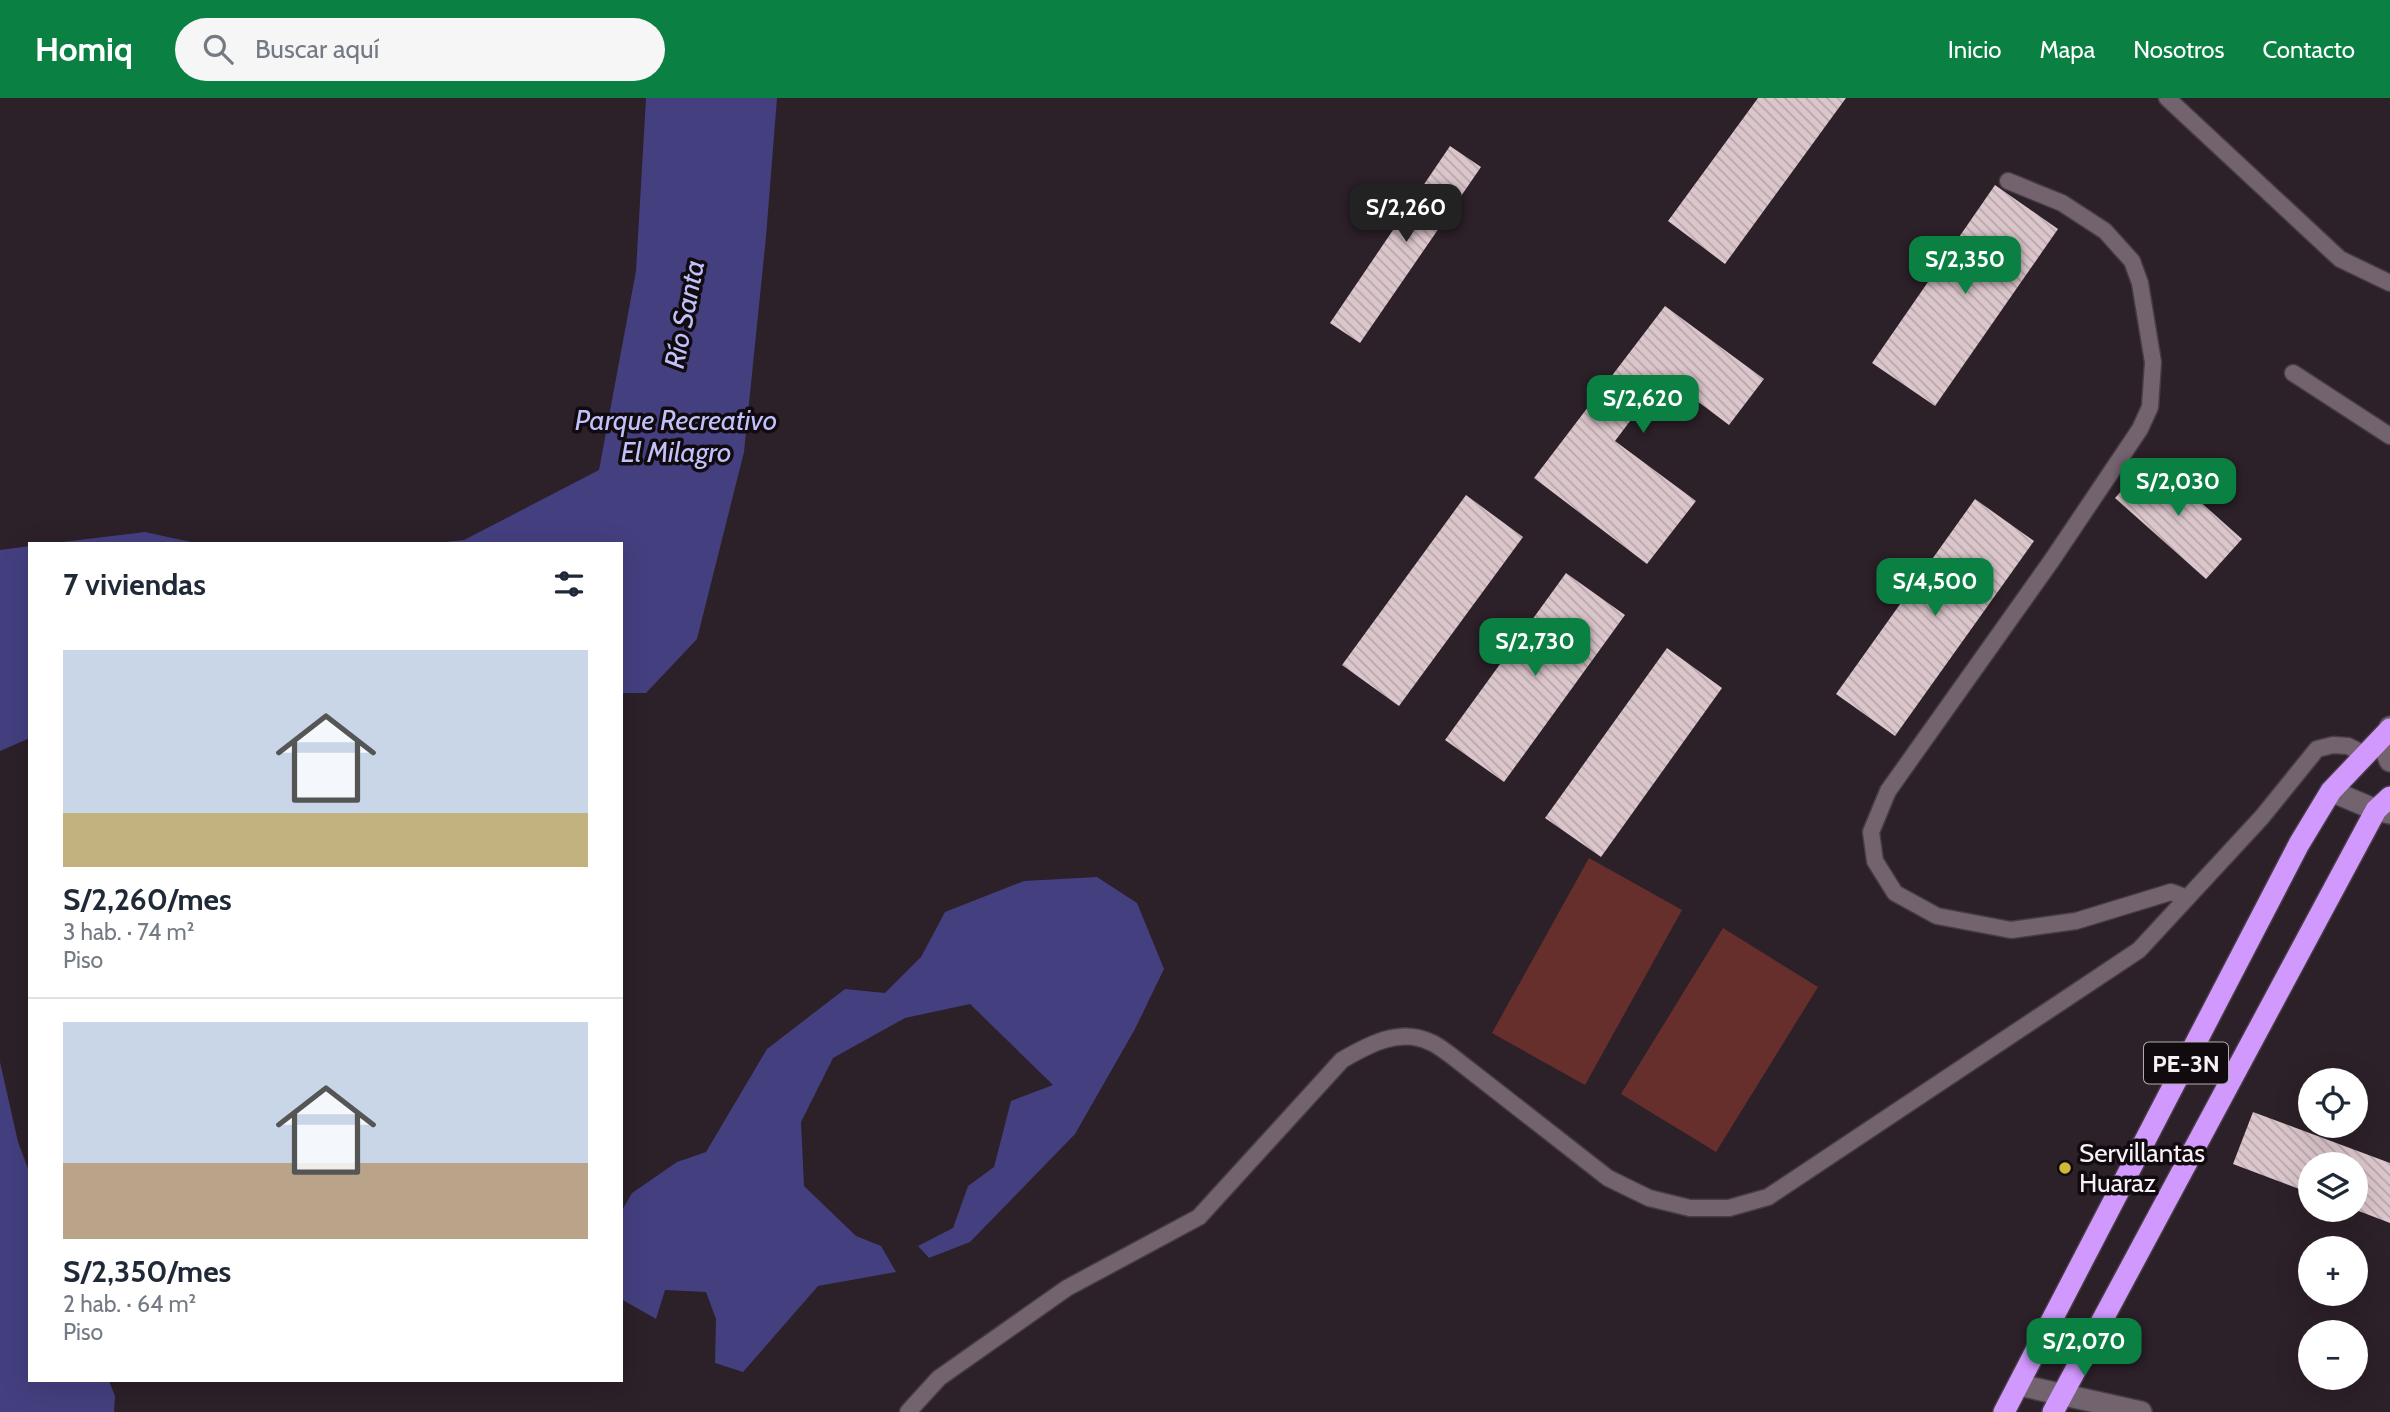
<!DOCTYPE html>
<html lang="es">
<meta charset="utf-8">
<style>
body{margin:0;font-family:Cabin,sans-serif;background:#f6f6f7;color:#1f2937;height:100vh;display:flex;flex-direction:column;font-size:26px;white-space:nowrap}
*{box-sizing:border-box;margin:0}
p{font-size:23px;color:#747a83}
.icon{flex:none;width:38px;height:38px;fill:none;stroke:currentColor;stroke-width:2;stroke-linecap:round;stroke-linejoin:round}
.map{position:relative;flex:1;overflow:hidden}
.panel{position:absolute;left:28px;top:444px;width:595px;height:840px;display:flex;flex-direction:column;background:#fff;border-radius:0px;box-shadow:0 7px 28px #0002}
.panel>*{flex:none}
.fabs{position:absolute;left:2298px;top:970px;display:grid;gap:14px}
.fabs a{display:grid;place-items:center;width:70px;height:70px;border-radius:50%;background:#fff;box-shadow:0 7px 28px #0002;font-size:35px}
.price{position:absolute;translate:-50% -60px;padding:0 16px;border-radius:14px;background:#0b8043;color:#fff;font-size:23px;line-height:46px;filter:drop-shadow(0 2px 4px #0008)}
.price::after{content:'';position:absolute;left:50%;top:42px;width:21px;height:16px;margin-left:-10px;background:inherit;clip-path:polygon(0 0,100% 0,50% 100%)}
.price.active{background:#222;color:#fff}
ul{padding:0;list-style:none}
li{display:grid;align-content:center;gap:14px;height:371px;padding:0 35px}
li+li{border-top:2px solid #e0e1e3}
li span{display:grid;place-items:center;height:217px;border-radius:0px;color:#555}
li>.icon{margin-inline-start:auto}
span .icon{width:126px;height:126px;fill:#fffc;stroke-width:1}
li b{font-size:30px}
h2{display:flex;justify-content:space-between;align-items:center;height:84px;padding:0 35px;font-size:30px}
header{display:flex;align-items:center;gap:42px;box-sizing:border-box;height:98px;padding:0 35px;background:#0b8043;color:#fff}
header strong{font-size:33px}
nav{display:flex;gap:38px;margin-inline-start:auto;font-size:24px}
.search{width:490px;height:63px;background:#f6f6f7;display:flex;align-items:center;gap:18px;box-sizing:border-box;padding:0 24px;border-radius:38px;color:#747a83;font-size:26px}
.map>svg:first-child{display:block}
.grass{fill:#662f2c}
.water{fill:#443f7f}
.building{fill:url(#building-back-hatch)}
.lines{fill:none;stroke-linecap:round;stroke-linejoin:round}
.lane-casing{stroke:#463c44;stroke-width:19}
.street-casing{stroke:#463c44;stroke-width:24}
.highway-casing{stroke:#463c44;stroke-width:24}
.lane{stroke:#72636e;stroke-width:16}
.street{stroke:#72636e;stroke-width:21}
.highway{stroke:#d198fd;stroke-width:21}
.poi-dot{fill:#ccb938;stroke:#110b10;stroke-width:2.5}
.labels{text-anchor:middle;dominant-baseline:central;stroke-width:7;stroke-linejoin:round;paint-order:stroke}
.shield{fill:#110b10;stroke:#b3abb2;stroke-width:2}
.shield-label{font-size:24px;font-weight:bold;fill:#f9f0f7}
.poi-label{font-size:26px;fill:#f9f0f7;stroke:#110b10;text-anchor:start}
.water-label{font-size:28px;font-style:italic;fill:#c1c2fb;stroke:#110b10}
</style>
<header>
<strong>Homiq</strong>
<div class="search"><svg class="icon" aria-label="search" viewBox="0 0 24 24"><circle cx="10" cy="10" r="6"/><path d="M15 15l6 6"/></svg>Buscar aquí</div>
<nav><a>Inicio</a><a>Mapa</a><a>Nosotros</a><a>Contacto</a></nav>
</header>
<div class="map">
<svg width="2390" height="1314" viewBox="0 0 2390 1314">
<defs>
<pattern id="building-back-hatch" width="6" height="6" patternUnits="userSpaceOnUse" patternTransform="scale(1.75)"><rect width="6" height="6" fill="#dbc6cb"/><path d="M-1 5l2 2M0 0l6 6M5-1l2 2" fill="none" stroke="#b7a6ab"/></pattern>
</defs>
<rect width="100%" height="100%" fill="#2c2029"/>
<!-- grass -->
<g class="grass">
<polygon points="1589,760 1682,812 1585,987 1492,935"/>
<polygon points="1723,830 1818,889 1716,1054 1621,996"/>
</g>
<!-- water -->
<g class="water">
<polygon points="646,0 777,0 766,139 744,354 697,541 646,595 621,595 621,446 425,446 464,442 599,372 636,173"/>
<polygon points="145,434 200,446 46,446"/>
<polygon points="30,448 30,640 0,653 0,452"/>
<polygon points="1097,779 1137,805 1164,871 1135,931 1075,1036 970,1144 929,1160 918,1148 953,1130 968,1088 994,1069 1011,1003 1053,987 970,906 905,920 833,960 801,1024 804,1088 856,1138 881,1148 896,1174 818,1188 743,1274 715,1265 716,1221 706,1194 665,1192 656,1221 621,1201 621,1114 632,1095 677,1064 706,1054 767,951 845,891 885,895 921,859 945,814 1024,783"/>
<polygon points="0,964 18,1044 30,1076 30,1283 109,1283 115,1298 114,1314 0,1314"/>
</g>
<!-- building -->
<g class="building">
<polygon points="1758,0 1846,0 1725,166 1668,123"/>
<polygon points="1450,48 1481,69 1360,245 1330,225"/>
<polygon points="1995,87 2058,131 1935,308 1872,265"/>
<polygon points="1665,208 1764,281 1729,327 1664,278 1615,343 1696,403 1647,466 1534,380"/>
<polygon points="2151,360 2242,441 2206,481 2115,400"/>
<polygon points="1466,397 1523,439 1399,608 1342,567"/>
<polygon points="1975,401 2034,443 1895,638 1836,596"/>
<polygon points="1566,475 1625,517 1504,684 1445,642"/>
<polygon points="1667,550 1722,590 1601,759 1545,720"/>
<polygon points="2253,1014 2390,1065 2390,1125 2356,1112 2356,1066 2310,1066 2310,1095 2233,1066"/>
</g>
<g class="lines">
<!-- lane casing -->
<g class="lane-casing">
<g id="lane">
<polyline points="2167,0 2340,161 2390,185"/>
<polyline points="2008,83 2062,105 2105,133 2132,163 2140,185 2153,264 2150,309 2140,331 2052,462 1888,693 1871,734 1875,763 1895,795 1937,818 2011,832 2076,823 2171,794 2187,800"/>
<polyline points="2293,275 2390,338"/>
<path d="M908,1314l31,-34 128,-90 132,-71 143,-157c26,-15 58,-33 88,-18 8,3 16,10 23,15l155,121 41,20 41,10h39l39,-11 371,-247 123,-133 55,-68 16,-4 15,1 18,9"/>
</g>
</g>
<!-- street casing -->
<g class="street-casing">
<g id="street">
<path d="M2390,629c-6,11 -5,23 0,34"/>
<polyline points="2331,693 2376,712 2390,715"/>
<polyline points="2019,1287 2141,1314"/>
</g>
</g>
<!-- highway casing -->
<g class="highway-casing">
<g id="highway">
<polyline points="2004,1314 2299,746 2331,693 2390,631"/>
<polyline points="2053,1314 2376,712 2390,699"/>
</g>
</g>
<!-- lane -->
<use href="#lane" class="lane"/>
<!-- street -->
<use href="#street" class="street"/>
<!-- highway -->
<use href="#highway" class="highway"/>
</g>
<!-- markers -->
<circle class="poi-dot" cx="2065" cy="1070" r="7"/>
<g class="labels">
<!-- shield labels -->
<rect class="shield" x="2144" y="944.5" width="84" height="41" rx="5"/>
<g class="shield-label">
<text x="2186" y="965">PE-3N</text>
</g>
<!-- poi labels -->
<g class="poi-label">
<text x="2079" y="1055">Servillantas<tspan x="2079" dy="30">Huaraz</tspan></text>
</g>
<!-- water labels -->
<g class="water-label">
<text transform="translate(684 216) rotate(-79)">Río Santa</text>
<text x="676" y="322">Parque Recreativo<tspan x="676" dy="32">El Milagro</tspan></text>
</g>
</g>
</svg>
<div class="fabs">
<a><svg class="icon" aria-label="locate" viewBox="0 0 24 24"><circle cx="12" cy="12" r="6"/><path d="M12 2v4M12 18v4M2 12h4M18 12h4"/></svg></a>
<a><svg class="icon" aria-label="layers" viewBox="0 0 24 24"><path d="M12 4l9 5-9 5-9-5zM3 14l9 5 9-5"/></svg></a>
<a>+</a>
<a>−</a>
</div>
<b class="price active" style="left:1406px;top:146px">S/2,260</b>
<b class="price" style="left:1965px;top:198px">S/2,350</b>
<b class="price" style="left:1643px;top:337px">S/2,620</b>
<b class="price" style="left:2178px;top:420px">S/2,030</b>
<b class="price" style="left:1935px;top:520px">S/4,500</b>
<b class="price" style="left:1535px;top:580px">S/2,730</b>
<b class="price" style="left:2084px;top:1280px">S/2,070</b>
<section class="panel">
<h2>7 viviendas<svg class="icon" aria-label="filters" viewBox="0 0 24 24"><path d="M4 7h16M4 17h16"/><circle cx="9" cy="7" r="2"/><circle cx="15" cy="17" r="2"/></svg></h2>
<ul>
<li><span style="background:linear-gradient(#c9d6e8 75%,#c2b280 0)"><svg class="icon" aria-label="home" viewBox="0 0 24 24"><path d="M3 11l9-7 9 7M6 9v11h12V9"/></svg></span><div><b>S/2,260/mes</b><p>3 hab. · 74 m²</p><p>Piso</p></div></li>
<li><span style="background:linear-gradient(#c9d6e8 65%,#b9a48a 0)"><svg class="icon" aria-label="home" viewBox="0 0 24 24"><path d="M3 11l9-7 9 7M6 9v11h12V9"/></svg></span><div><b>S/2,350/mes</b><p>2 hab. · 64 m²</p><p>Piso</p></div></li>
</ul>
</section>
</div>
